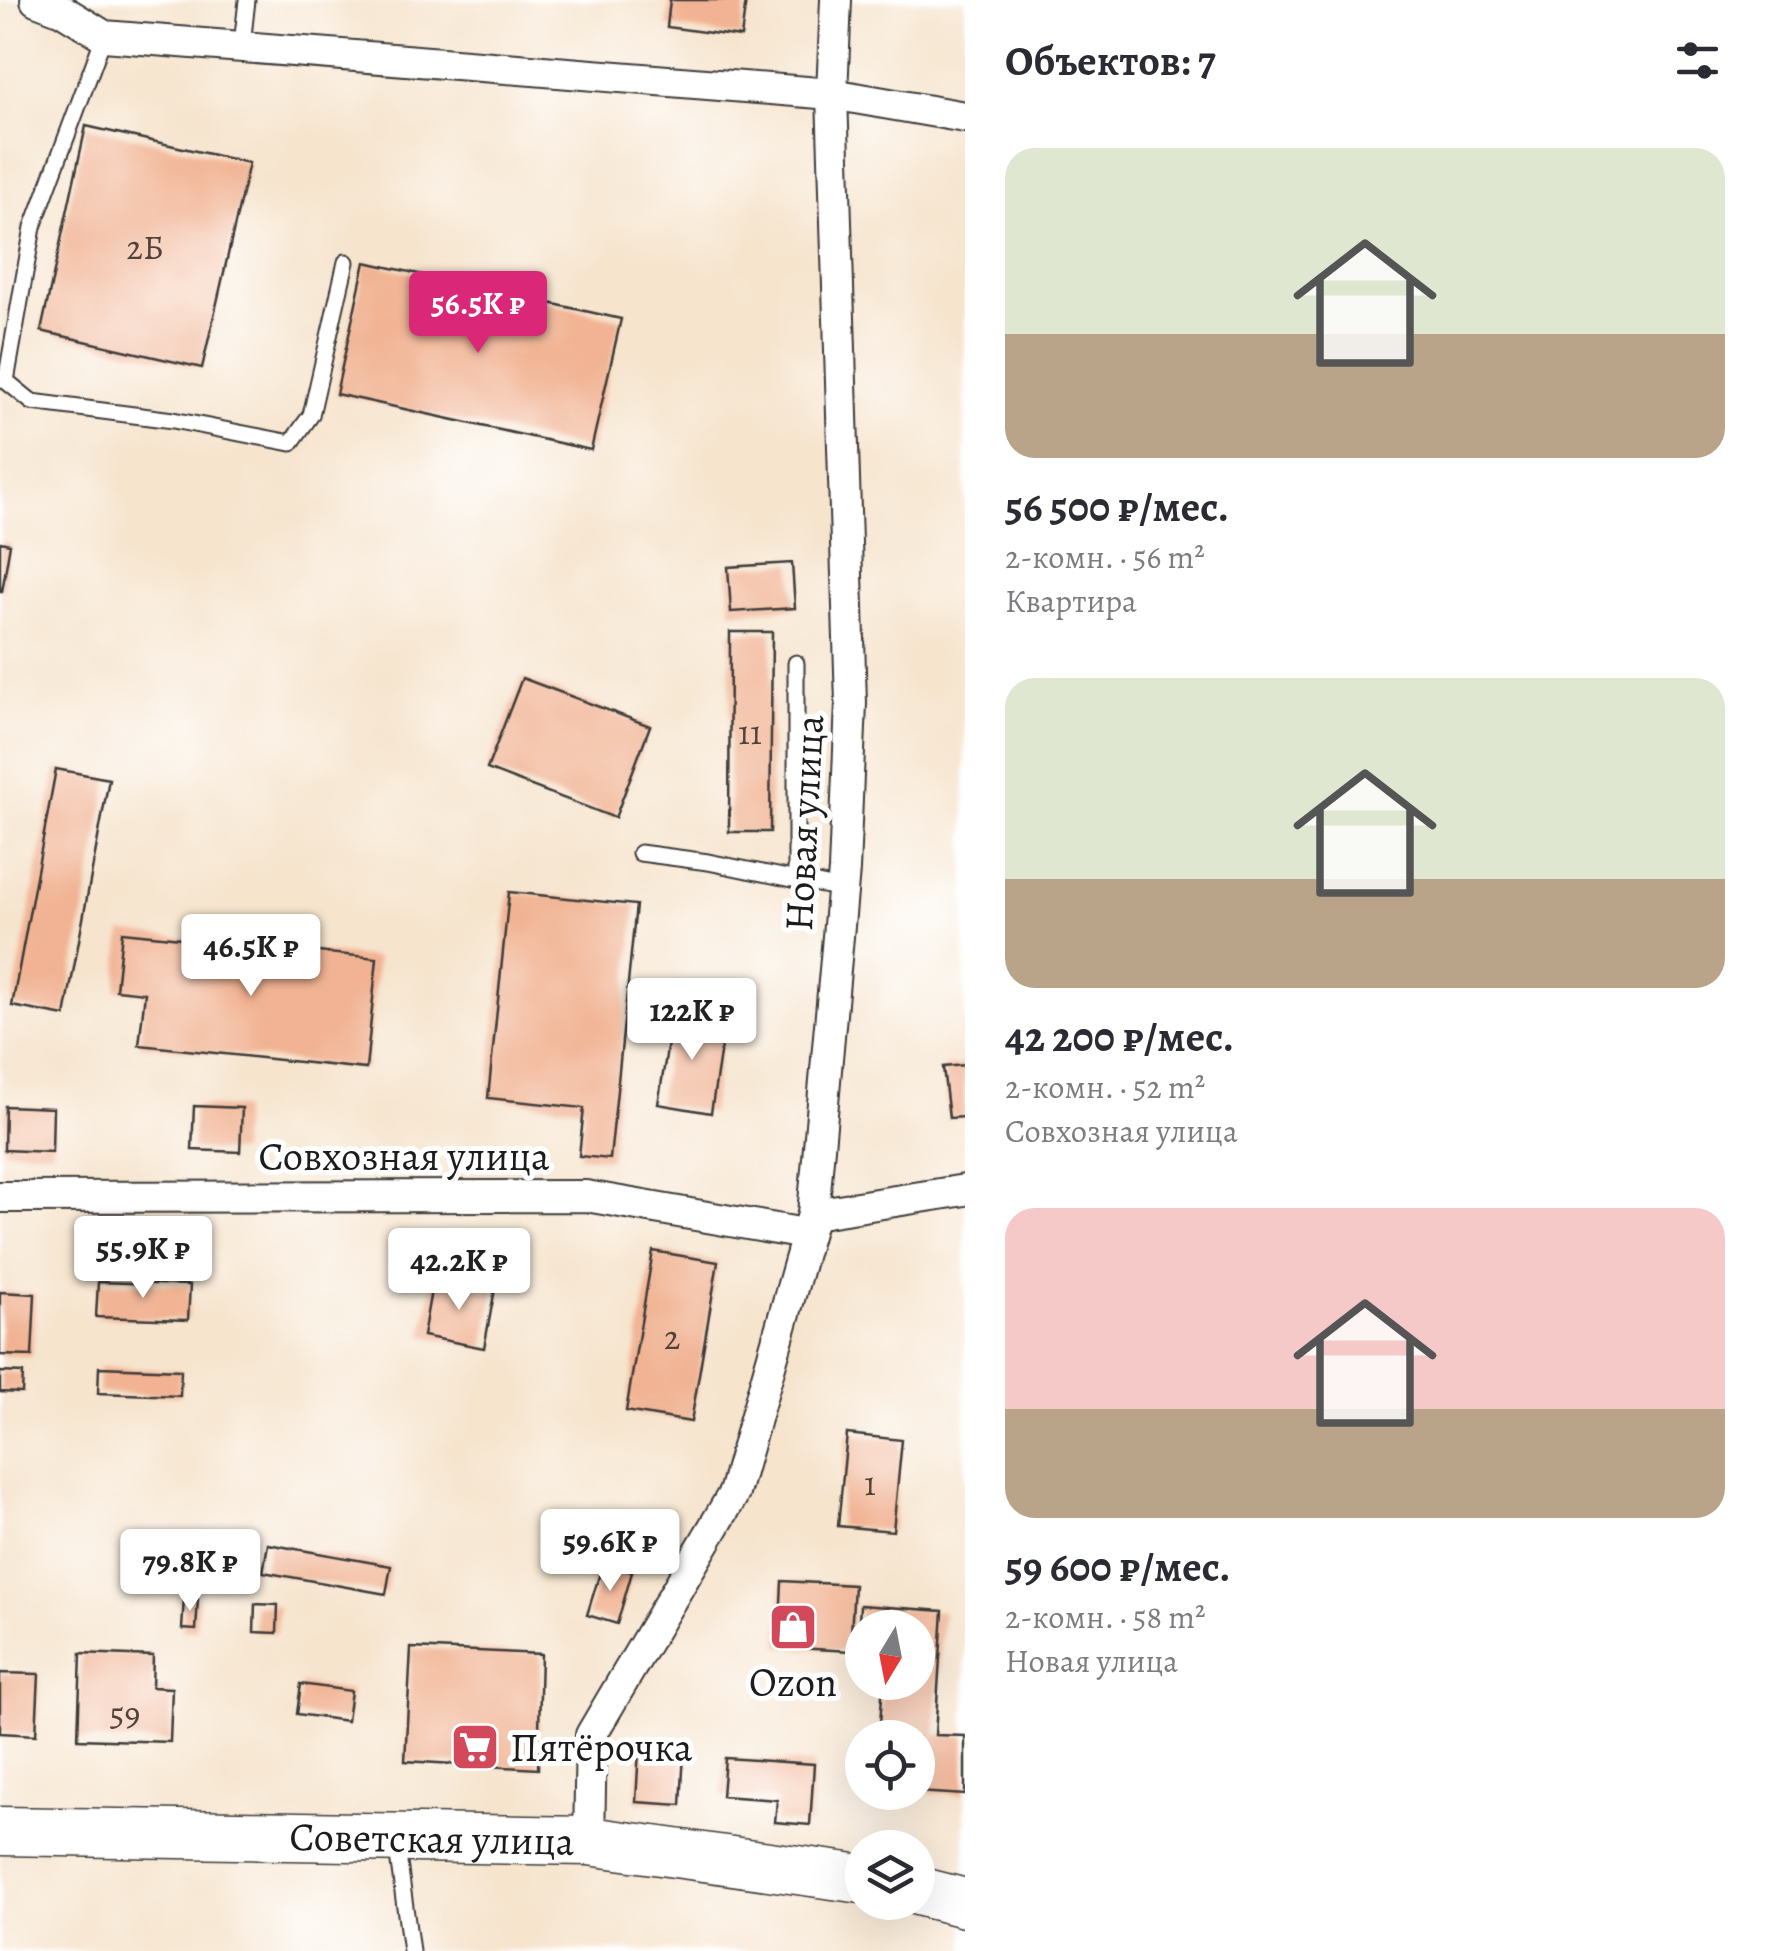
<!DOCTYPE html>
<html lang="ru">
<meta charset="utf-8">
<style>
body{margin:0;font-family:Alegreya,serif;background:#f7f7f7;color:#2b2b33;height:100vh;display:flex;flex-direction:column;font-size:38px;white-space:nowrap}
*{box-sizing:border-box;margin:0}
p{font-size:32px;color:#7c7c81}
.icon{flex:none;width:55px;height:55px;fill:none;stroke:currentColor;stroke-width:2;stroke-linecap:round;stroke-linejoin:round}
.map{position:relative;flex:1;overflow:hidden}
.details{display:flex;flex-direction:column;background:#fff;width:800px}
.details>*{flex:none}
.needle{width:65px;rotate:190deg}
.buttons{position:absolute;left:845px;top:1610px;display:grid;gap:20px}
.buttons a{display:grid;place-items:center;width:90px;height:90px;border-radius:50%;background:#fff;box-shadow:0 10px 40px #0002;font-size:50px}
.price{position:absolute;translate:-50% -85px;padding:0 22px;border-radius:10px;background:#fff;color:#222;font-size:32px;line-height:65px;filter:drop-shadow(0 2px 5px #0008)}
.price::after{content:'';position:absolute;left:50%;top:60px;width:30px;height:22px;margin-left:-15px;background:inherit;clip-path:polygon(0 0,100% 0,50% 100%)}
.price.selected{background:#db2777;color:#fff}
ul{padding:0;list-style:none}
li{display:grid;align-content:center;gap:20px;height:530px;padding:0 40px}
li span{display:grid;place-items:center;height:310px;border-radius:30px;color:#555}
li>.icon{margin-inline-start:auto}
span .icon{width:180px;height:180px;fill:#fffc;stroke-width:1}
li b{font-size:42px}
h2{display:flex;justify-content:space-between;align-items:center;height:120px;padding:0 40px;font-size:42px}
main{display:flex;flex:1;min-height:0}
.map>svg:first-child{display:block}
.building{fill:#f1b393}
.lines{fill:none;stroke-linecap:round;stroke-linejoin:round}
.lane-casing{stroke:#3d3a37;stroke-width:19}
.street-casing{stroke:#3d3a37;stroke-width:34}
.primary-casing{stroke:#3d3a37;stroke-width:51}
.lane{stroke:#fff;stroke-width:15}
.street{stroke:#fff;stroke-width:30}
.primary{stroke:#fff;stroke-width:48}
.labels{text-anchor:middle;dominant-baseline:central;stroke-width:10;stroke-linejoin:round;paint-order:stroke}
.number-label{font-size:35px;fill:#51423a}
.street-label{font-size:40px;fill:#1c1c1c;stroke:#fff}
.poi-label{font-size:40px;fill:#1c1c1c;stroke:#fff}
</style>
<main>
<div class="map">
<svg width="965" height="1951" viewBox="0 0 965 1951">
<rect width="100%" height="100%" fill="#fff"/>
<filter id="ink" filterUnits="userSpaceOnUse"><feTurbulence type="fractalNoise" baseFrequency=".01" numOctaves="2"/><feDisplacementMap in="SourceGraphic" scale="20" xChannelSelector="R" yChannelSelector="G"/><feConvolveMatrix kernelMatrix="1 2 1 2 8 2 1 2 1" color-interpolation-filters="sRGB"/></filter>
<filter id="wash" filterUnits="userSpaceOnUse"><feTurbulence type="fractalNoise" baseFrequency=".0048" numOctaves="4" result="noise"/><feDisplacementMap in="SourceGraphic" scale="40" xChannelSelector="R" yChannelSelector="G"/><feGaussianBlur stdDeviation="2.25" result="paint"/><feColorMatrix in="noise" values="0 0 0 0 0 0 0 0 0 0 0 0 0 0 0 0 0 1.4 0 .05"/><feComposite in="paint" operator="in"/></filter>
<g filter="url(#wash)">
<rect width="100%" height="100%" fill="#f6e4cd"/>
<g id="blocks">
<!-- building -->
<g class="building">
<polygon points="670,0 746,0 741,37 667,27"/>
<polygon points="86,126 249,163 202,368 41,331"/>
<polygon points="365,262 621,319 591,450 336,394"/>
<polygon points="0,542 10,544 2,592 0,592"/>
<polygon points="792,563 795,608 731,612 728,567"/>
<polygon points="730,632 772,632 770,832 729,832"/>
<polygon points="522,678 650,726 615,818 487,769"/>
<polygon points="56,769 109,779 65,1016 12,1006"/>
<polygon points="509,892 636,905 610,1159 579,1156 584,1108 488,1098"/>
<polygon points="122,932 377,958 366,1069 139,1045 145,993 116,990"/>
<polygon points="673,1013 725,1021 711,1113 658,1104"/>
<polygon points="965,1065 965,1117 949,1118 943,1067"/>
<polygon points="5,1106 53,1108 52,1152 4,1150"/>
<polygon points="194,1106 242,1108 240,1152 192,1150"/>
<polygon points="653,1251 718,1262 691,1422 626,1411"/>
<polygon points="433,1279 495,1289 484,1348 423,1336"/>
<polygon points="98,1282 190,1285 188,1320 96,1317"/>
<polygon points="0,1292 35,1294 32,1356 0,1355"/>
<polygon points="99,1367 181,1370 180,1396 98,1393"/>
<polygon points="0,1372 23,1373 22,1393 0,1392"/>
<polygon points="847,1434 902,1440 893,1531 838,1526"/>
<polygon points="268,1544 391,1566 386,1594 263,1572"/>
<polygon points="122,1561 148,1562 147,1590 121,1588"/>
<polygon points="603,1563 632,1572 617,1624 587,1615"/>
<polygon points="782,1581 854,1585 850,1651 779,1647"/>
<polygon points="184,1598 198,1599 196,1630 182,1629"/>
<polygon points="255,1604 278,1605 277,1633 254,1632"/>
<polygon points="860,1605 943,1611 935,1735 965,1736 965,1795 918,1792 918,1738 879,1738 883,1682 918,1682 918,1628 862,1628 862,1672 856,1672"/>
<polygon points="411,1648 541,1654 538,1769 405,1761"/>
<polygon points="81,1653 153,1656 152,1687 172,1688 170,1742 78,1739"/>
<polygon points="0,1673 39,1674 36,1735 0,1733"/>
<polygon points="301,1684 351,1691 347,1721 297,1714"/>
<polygon points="639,1749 684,1752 681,1805 636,1802"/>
<polygon points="725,1758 814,1764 810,1825 775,1822 777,1800 722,1796"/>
</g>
</g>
</g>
<g filter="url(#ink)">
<use href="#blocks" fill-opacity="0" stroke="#3d3a37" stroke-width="2.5"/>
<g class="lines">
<!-- lane casing -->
<g class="lane-casing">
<g id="lane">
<polyline points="104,36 33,227 6,381 32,402 173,420 291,443 311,415 346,262"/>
<polyline points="242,45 247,0"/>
<polyline points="640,853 708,862 842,889"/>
<polyline points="796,880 796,663"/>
<polyline points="396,1841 411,1951"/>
</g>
</g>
<!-- street casing -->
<g class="street-casing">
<g id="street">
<polyline points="36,0 62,10 104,36 832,94 965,117"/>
<polyline points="0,1197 586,1196 805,1234"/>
<polyline points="813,1214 965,1190"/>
<polyline points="589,1841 591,1735 734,1493 813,1214 844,870 851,703 832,94 836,0"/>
</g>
</g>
<!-- primary casing -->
<g class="primary-casing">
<g id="primary">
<path id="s1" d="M0,1831l589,10 273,38"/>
<polyline points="918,1891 965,1903"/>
</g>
</g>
<!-- lane -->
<use href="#lane" class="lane"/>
<!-- street -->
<use href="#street" class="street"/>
<!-- primary -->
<use href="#primary" class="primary"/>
</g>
</g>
<!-- icons -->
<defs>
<g id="shop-square" transform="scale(2.5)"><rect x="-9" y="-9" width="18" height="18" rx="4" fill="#d1495b" stroke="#fff"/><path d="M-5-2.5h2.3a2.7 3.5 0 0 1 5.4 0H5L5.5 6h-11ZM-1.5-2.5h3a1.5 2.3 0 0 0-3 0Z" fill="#fff"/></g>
<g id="supermarket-square" transform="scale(2.5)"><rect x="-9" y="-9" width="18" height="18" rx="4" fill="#d1495b" stroke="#fff"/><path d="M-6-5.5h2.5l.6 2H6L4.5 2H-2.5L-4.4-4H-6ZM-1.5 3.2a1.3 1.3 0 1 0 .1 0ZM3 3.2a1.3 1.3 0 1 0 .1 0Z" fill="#fff"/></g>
</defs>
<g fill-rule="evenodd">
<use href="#shop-square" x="793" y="1627"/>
<use href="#supermarket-square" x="475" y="1747"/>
</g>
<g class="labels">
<!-- number labels -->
<g class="number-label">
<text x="145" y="247">2Б</text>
<text x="750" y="732">11</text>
<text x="672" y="1337">2</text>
<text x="870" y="1483">1</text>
<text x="125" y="1713">59</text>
</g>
<!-- street labels -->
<g class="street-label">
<text transform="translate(804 823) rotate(-87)">Новая улица</text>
<text x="404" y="1156">Совхозная улица</text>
<text stroke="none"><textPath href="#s1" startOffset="432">Советская улица</textPath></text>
</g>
<!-- poi labels -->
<g class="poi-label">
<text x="793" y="1682">Ozon</text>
<text x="510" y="1747" text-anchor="start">Пятёрочка</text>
</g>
</g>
</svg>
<div class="buttons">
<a><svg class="needle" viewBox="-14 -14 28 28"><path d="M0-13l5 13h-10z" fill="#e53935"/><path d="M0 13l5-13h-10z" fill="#7c7c81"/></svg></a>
<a><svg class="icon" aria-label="locate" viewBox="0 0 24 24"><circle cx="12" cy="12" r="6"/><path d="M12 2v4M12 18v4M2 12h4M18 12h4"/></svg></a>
<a><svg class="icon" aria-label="layers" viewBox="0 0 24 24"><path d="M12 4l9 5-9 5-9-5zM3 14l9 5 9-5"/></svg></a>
</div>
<b class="price selected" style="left:478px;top:356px">56.5K ₽</b>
<b class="price" style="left:251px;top:999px">46.5K ₽</b>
<b class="price" style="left:692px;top:1063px">122K ₽</b>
<b class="price" style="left:143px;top:1301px">55.9K ₽</b>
<b class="price" style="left:459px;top:1313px">42.2K ₽</b>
<b class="price" style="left:610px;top:1594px">59.6K ₽</b>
<b class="price" style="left:190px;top:1614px">79.8K ₽</b>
</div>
<section class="details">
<h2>Объектов: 7<svg class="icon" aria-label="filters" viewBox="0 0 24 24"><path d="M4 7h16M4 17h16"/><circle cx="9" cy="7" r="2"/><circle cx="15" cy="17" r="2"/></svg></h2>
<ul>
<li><span style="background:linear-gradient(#dfe7d0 60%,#b9a48a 0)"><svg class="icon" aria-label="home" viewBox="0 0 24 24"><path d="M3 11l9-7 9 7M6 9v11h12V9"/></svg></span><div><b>56 500 ₽/мес.</b><p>2-комн. · 56 m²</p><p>Квартира</p></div></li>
<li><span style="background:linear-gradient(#dfe7d0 65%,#b9a48a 0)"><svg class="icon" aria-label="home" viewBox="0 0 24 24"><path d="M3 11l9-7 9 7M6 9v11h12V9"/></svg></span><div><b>42 200 ₽/мес.</b><p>2-комн. · 52 m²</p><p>Совхозная улица</p></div></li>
<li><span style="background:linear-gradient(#f6c9c9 65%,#b9a48a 0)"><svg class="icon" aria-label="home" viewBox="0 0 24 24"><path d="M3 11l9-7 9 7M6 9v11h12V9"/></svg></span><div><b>59 600 ₽/мес.</b><p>2-комн. · 58 m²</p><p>Новая улица</p></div></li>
</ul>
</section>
</main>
